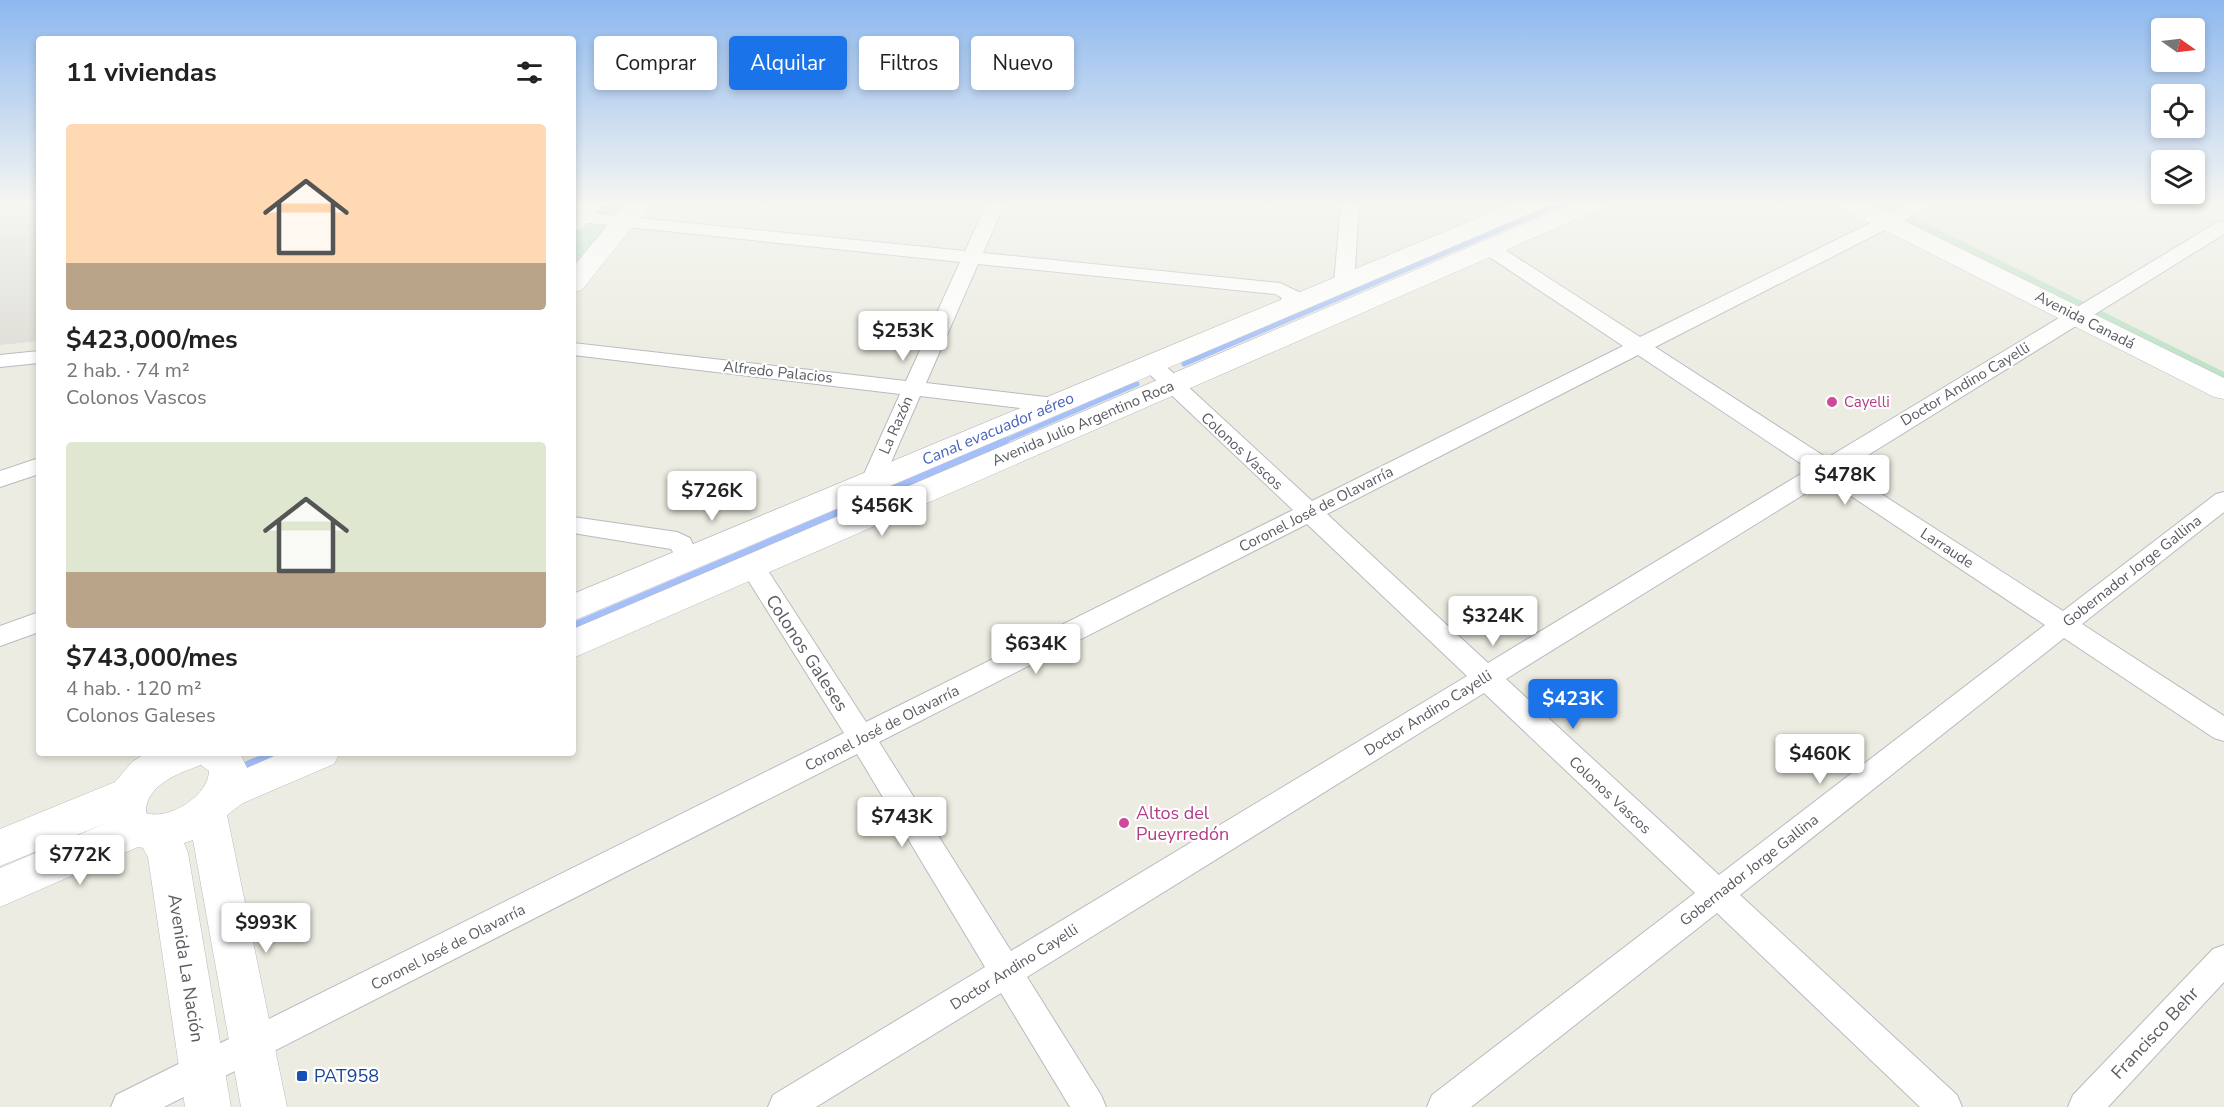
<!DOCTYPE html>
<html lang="es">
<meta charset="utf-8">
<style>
body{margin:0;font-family:"Nunito Sans",sans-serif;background:#f6f6f6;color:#222;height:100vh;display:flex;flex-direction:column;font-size:22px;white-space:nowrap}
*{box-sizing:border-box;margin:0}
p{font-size:20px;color:#767676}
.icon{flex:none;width:33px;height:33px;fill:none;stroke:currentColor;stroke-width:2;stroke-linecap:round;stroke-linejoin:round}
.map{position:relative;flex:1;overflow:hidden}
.details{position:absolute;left:36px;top:36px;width:540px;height:720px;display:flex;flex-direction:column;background:#fff;border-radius:6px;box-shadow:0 3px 9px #0003}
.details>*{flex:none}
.hud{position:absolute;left:594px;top:36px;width:570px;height:54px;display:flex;gap:12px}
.needle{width:39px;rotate:104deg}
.tools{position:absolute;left:2151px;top:18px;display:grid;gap:12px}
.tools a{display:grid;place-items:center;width:54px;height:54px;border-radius:6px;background:#fff;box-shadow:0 3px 9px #0003;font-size:30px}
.price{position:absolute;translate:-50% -51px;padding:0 14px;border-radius:6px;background:#fff;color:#222;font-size:20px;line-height:39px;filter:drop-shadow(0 2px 3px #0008)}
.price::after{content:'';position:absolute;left:50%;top:36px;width:18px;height:14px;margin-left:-9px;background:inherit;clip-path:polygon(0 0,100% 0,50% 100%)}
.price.on{background:#1a73e8;color:#fff}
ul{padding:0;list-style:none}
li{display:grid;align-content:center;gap:12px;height:318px;padding:0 30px}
li span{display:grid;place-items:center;height:186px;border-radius:6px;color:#555}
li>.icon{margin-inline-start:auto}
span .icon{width:108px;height:108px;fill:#fffc;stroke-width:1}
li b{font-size:26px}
h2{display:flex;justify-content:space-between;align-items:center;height:72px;padding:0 30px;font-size:26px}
.tag{padding:0 21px;border-radius:6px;background:#fff;box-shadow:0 3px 9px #0003;font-size:21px;line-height:54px}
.tag.on{background:#1a73e8;color:#fff}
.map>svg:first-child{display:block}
.industrial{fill:#deddd6}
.green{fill:#bfe3c8}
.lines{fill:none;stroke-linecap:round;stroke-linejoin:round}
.stream-far2{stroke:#a4bffa;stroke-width:5}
.stream-far1{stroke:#a4bffa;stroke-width:7}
.stream{stroke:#a4bffa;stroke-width:8}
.street-casing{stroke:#b9bac0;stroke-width:2}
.secondary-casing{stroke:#babbc3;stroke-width:1}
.street{fill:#fff;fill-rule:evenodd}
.secondary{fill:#fff;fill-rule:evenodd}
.hotel-dot{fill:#d1479c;stroke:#fff;stroke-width:2}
.transit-dot{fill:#1a4fb4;stroke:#fff;stroke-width:2}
.labels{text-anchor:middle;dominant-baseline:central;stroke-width:4.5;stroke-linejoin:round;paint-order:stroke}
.street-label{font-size:15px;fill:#5a5c62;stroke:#fff}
.hotel-label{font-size:15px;fill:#b23c85;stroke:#fff;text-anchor:start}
.water-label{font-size:16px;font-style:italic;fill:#4964bb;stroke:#fff}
.near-street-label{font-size:18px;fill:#5a5c62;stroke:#fff}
.near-hotel-label{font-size:18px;fill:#b23c85;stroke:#fff;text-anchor:start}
.near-transit-label{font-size:18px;fill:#164399;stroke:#fff;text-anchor:start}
</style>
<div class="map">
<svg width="2224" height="1107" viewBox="0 0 2224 1107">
<rect width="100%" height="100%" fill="#ecece2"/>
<!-- industrial -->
<polygon class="industrial" points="0,203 39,203 39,341 0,345"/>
<!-- green -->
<g class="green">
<polygon points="592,203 639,203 573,284 573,224"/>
<polygon points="1850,203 1885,203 2224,372 2224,390"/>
</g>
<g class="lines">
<!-- stream-far2 -->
<g class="stream-far2">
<polyline points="1184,364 1562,203"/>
<polyline points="1002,442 1137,384"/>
</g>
<!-- stream-far1 -->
<polyline class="stream-far1" points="573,626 1005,441"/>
<!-- stream -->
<polyline class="stream" points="245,766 276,753"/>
<!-- street casing -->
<g class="street-casing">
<g id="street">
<polygon points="987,203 1005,203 983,253 1280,283 1299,292 1302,296 1294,311 1280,311 1277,307 1282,298 1275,294 978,264 926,383 1054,398 1062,400 1065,405 1062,410 1054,412 920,396 882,483 879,489 871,491 863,489 860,483 900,394 573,355 573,343 906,381 960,262 580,222 574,221 573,214 580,212 965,251"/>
<polygon points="1341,203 1359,203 1354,283 1351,287 1337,287 1334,283"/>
<path d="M1911,203h22l-3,4 -275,140 172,111 391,-236 6,-1v13l-380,236 219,141 153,-117 8,-2v20l-142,112 142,92v25l-10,-3 -150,-100 -324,257 217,200 5,12h-42l-203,-194 -246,194h-44l5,-12 263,-202 -211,-200 -457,284 74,118 5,12h-36l-69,-114 -185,114h-48l5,-12 212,-128 -128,-213 -693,353h-53l5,-12 728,-362 -101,-161 -3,-6 3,-6 9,-3 9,3 105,162 427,-212 -149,-141 -3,-5 3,-5 7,-1 7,1 154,142 311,-155 -141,-94 -2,-4 2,-4h14l144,93zM1638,355l171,114 -321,194 -161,-149zM1827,480l218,145 -326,250 -213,-196zM1307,524l160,152 -456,275 -132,-209z"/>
<polygon points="39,351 39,363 0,367 0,355"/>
<polygon points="39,458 39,474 0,487 0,471"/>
<path d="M573,517l104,15 13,6 7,15c-8,13 -13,23 -30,18l-3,-6 9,-13 -2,-3 -98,-16z"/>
<polygon points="39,612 39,632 0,646 0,626"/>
<polygon points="2224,945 2224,982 2108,1107 2068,1107 2073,1095 2213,949"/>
</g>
</g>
<!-- secondary casing -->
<g class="secondary-casing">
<g id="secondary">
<polygon points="579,203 604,203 582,229 573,231 573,209"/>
<polygon points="626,203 651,203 582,290 573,292 573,267"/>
<polygon points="1514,203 1546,203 1543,208 573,621 573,594"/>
<polygon points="1573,203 1605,203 1602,208 573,658 573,629"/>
<polygon points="1838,203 1868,203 2224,378 2224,399 2214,397 1841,208"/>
<path d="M146,753h94l7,15 34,-15h59l-6,11 -91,39 -16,12 60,292h-46l-48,-267 -9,3 4,10 43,254h-46l-37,-250 -5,-9 -5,-1 -138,60v-39l109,-46 -109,44v-37l115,-47 17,-20zM201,765l8,6c0,24 -40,50 -63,42 -1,-28 33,-40 55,-48z"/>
</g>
</g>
<!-- street -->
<use href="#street" class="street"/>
<!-- secondary -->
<use href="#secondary" class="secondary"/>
</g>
<!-- sky -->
<linearGradient id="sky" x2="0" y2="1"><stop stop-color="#8db8ef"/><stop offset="0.57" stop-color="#f6f6f2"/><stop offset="1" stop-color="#f6f6f2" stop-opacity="0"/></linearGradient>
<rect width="2224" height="358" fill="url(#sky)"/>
<!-- markers -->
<g class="hotel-dot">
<circle cx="1832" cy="402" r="6"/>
<circle cx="1124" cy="823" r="6"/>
</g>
<rect class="transit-dot" x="296" y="1070" width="12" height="12" rx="3"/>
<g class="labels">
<!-- street labels -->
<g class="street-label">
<text transform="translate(2085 320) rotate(27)">Avenida Canadá</text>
<text transform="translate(778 372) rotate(6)">Alfredo Palacios</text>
<text transform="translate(1965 384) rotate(-31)">Doctor Andino Cayelli</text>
<text transform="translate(1083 423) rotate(-23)">Avenida Julio Argentino Roca</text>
<text transform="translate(896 425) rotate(-66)">La Razón</text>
<text transform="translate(1242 451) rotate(43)">Colonos Vascos</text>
<text transform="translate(1316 509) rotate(-27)">Coronel José de Olavarría</text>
<text transform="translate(1947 548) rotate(33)">Larraude</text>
<text transform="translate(2132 571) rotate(-38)">Gobernador Jorge Gallina</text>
<text transform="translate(1428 713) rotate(-32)">Doctor Andino Cayelli</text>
<text transform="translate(882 728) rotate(-27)">Coronel José de Olavarría</text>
<text transform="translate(1610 795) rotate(43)">Colonos Vascos</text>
<text transform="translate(1749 870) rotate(-38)">Gobernador Jorge Gallina</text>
<text transform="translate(448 947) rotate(-27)">Coronel José de Olavarría</text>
<text transform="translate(1014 967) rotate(-32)">Doctor Andino Cayelli</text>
</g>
<!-- hotel labels -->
<g class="hotel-label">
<text x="1844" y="402">Cayelli</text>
</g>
<!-- water labels -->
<g class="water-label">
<text transform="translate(998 429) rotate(-23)">Canal evacuador aéreo</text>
</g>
<!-- near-street labels -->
<g class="near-street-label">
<text transform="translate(807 653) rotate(57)">Colonos Galeses</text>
<text transform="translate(186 968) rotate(81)">Avenida La Nación</text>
<text transform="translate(2155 1033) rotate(-47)">Francisco Behr</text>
</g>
<!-- near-hotel labels -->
<g class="near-hotel-label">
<text x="1136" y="813">Altos del<tspan x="1136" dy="21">Pueyrredón</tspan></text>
</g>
<!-- near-transit labels -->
<g class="near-transit-label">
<text x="314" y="1076">PAT958</text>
</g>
</g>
</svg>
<div class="tools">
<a><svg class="needle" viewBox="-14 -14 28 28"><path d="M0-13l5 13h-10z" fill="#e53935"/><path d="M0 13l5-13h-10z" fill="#767676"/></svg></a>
<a><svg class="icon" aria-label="locate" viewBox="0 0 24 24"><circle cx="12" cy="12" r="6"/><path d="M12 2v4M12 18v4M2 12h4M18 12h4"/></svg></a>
<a><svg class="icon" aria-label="layers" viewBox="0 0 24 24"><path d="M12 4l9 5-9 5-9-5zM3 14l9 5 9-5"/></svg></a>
</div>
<b class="price" style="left:903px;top:362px">$253K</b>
<b class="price" style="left:1845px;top:506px">$478K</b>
<b class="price" style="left:712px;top:522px">$726K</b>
<b class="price" style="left:882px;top:537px">$456K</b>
<b class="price" style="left:1493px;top:647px">$324K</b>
<b class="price" style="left:1036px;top:675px">$634K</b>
<b class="price on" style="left:1573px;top:730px">$423K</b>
<b class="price" style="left:1820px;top:785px">$460K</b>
<b class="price" style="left:902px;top:848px">$743K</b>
<b class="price" style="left:80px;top:886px">$772K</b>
<b class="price" style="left:266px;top:954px">$993K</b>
<div class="hud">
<a class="tag">Comprar</a>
<a class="tag on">Alquilar</a>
<a class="tag">Filtros</a>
<a class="tag">Nuevo</a>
</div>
<section class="details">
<h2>11 viviendas<svg class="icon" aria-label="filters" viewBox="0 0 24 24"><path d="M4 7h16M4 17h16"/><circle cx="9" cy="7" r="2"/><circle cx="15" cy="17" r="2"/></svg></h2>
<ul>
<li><span style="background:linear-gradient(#ffd9b3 75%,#b9a48a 0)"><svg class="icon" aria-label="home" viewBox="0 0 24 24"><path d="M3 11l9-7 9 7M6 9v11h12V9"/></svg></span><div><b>$423,000/mes</b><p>2 hab. · 74 m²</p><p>Colonos Vascos</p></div></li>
<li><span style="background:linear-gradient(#dfe7d0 70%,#b9a48a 0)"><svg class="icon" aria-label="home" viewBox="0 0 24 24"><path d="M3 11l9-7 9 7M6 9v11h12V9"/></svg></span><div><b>$743,000/mes</b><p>4 hab. · 120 m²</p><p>Colonos Galeses</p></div></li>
</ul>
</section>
</div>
